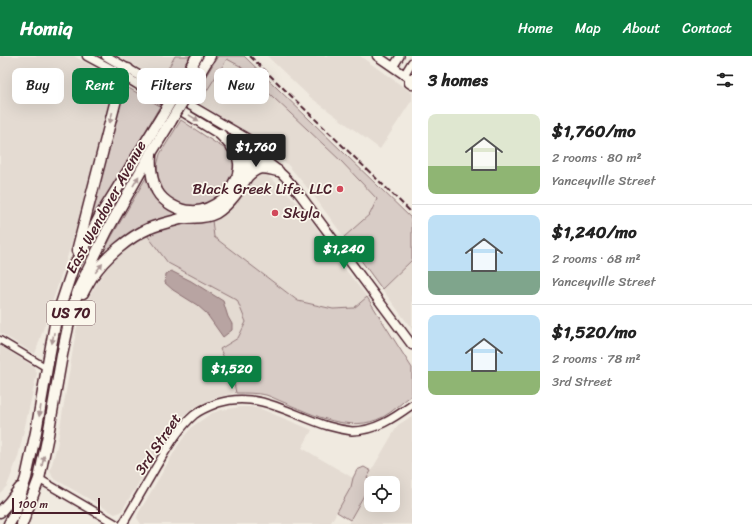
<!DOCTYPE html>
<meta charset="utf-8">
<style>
body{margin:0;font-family:Sriracha,sans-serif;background:#f2f2f2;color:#222;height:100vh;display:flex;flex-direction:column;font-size:15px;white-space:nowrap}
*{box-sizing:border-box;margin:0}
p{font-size:13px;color:#767676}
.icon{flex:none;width:22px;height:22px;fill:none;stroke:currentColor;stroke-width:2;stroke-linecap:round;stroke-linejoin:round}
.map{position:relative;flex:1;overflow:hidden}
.panel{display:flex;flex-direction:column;background:#fff;width:340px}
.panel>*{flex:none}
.hud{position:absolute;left:12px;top:12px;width:340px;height:36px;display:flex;gap:8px}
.buttons{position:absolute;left:364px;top:420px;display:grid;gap:8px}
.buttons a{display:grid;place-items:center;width:36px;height:36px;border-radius:8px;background:#fff;box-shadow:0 4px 16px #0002;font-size:20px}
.scale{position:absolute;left:12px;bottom:10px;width:88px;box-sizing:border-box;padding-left:4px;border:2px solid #4a1f2b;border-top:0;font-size:11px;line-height:14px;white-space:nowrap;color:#4a1f2b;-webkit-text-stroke:3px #fbf7ec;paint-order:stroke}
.price{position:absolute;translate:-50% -34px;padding:0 9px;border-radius:4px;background:#0b8043;color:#fff;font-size:13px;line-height:26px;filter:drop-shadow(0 1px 2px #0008)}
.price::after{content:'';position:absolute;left:50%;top:24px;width:12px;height:9px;margin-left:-6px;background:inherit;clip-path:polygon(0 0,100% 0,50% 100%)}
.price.on{background:#222;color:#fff}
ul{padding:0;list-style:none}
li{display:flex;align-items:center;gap:12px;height:100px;padding:0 16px}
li+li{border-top:1px solid #e0e0e0}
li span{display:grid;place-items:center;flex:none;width:112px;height:80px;border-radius:8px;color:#555}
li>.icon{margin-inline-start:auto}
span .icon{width:48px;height:48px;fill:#fffc;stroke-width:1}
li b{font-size:17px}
h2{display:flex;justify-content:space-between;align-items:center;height:48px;padding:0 16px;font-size:17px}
.pill{padding:0 14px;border-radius:8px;background:#fff;box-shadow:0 4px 16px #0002;font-size:14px;line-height:36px}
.pill.on{background:#0b8043;color:#fff}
header{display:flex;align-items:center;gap:24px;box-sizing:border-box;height:56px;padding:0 20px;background:#0b8043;color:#fff}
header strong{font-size:19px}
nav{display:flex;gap:22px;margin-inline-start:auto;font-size:14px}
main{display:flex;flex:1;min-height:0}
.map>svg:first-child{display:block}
.built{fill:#e4dbd2}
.green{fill:#d8ccc6;stroke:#917678}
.water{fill:#b8a4a2;stroke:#8c6f72}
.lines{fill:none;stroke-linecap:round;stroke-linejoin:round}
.minor-casing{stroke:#4a1f2b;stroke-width:9}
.tertiary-casing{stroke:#4a1f2b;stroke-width:10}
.secondary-casing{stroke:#4a1f2b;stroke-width:11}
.trunk-casing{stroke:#4a1f2b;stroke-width:13}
.minor{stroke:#fbf7ec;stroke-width:6}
.tertiary{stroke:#fbf7ec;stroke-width:7}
.secondary{stroke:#fbf7ec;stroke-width:8}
.trunk{stroke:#fbf7ec;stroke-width:10}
.rail{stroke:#4a1f2b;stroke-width:2;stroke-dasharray:6 3;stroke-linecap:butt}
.trunk-bridge-casing{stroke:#4a1f2b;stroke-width:13;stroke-linecap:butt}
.trunk-bridge{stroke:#fbf7ec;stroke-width:10}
.oneway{fill:#ab9695}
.poi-dot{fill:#d1495b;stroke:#fbf7ec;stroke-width:1.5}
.labels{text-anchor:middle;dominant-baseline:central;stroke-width:3.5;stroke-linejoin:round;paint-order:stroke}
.shield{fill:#fbf7ec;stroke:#7f6065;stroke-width:1}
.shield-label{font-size:14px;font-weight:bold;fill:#4a1f2b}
.poi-label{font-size:15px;fill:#4a1f2b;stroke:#fbf7ec;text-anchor:end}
.street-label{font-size:15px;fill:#4a1f2b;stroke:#fbf7ec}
</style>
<header>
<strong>Homiq</strong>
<nav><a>Home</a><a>Map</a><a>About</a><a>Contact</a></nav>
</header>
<main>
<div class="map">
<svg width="412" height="468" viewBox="0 0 412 468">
<rect width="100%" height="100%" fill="#f0eae0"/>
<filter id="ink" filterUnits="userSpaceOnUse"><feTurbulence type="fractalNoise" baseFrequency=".025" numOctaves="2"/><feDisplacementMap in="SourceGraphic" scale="8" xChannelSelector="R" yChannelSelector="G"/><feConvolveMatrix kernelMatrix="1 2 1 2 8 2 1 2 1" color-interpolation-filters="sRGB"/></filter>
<g filter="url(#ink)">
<!-- built -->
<g class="built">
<polygon points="0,0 74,0 113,23 115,32 91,129 35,298 0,277"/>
<polygon points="119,0 175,0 161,25"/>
<polygon points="267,0 360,0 412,37 412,44 380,93 310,41"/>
<polygon points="227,2 240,10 341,105 377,143 370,158 344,181 311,136 288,109 272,95 256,82 199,47"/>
<polygon points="263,116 285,134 301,151 322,179 341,208 367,241 354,252 333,253 298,245 214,181 212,164 224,159 235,149 252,121 257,118"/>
<polygon points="147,179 168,207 237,243 246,266 238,282 220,293 233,322 236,337 214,342 193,352 183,360 173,371 121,456 115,458 53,422 50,415 57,390 76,275 81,256 91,237 105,215 118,200 130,190"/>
<polygon points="412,204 412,273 382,233"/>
<polygon points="0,290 33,310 37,317 18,401 7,430 0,437"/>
<polygon points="241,351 251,351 261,353 312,374 302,392 353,422 351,431 330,468 141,468 137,462 138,458 179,388 187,377 193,370 212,357 221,354"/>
<polygon points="412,360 412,468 348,468 371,427 371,449 393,449 393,427 371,427 372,425 367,422 398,369"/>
</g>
<!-- green -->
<g class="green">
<polygon points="175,0 190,0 172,30 161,25"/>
<polygon points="218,0 244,0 412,163 412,204 382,233 344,181 370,158 377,143 341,105 240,10 227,3 199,47 192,43"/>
<polygon points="125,30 160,50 85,179 123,35"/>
<polygon points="181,64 214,86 232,97 235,106 232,125 214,146 193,152 183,149 173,144 165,137 160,128 158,120 157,110 160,98"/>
<polygon points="150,115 155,134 186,158 174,161 96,210 112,180"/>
<path d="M212,164l2,17 84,64 35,8 21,-1 13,-11 45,71v27c-10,7 -18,16 -29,22 -33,17 -69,-2 -100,-15 -5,-2 -11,-5 -17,-7 -10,-2 -20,-2 -30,-2l-3,-15 -13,-29 18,-11 8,-16 -9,-22 -69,-37 -21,-28c11,-6 30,-13 42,-13 8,-1 14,0 23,-2z"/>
<polygon points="364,411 371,415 367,422 372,425 350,464 337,456 351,431 353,422 357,414"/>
</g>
<!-- water -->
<polygon class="water" points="171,215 191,225 223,245 228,261 232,268 232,274 223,281 206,257 197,249 173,234 165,227 166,218"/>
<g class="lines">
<!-- minor casing -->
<g class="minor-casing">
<polyline id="minor" points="0,284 47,312"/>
</g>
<!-- tertiary casing -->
<g class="tertiary-casing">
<g id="tertiary">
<polyline points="393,11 400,0"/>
<polyline points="404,19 412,6"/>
<polyline points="39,423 116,468"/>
<path d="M123,468c11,-19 22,-38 33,-57 11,-18 22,-38 38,-52 6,-5 16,-9 24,-12 40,-13 73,12 110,23 7,2 16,4 24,5 23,0 42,-13 60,-26"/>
</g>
</g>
<!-- secondary casing -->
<g class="secondary-casing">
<g id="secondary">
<path d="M87,0l37,20 134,82c4,2 9,3 12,6 12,8 22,20 31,32l111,149"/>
<polyline points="106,0 248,83 262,93"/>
<polyline points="377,0 409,22 412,22"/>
<polyline points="409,22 409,27 412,29"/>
</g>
</g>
<!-- trunk casing -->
<g class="trunk-casing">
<g id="trunk">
<polyline points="183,24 197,0"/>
<polyline points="192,30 210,0"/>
<path d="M220,78c12,12 23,22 18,40"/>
<path d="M151,99c-1,12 1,26 6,36 6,11 22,20 34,20 11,1 22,-4 31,-11 6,-6 11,-15 15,-23 7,-10 13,-21 21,-31"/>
<path d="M249,119c11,-10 15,-7 29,-4"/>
<polyline points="77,195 120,28 128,13"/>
<path d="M83,237c3,-6 6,-11 9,-16 13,-20 37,-40 58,-49 10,-4 20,-6 30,-9 11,-2 25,0 36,-6 22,-14 32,-41 48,-62"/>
<polyline points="0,456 10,445 20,432"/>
<polyline points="9,468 14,459 26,422 36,376 47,312 56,263 73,212 99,162 162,60"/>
<polyline points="22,468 39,423 48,379 62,299 71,257 79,232 107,175 151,97 171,65"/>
</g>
</g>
<!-- minor -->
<use href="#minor" class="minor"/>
<!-- tertiary -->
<use href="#tertiary" class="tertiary"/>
<!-- secondary -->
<use href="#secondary" class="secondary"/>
<!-- trunk -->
<use href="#trunk" class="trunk"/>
<!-- rail -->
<polyline class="rail" points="250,0 412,157"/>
<!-- trunk-bridge casing -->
<g class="trunk-bridge-casing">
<g id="trunk-bridge">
<polyline points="162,60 183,24"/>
<polyline points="171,65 192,30"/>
</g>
</g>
<!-- trunk-bridge -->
<use href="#trunk-bridge" class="trunk-bridge"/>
</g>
<!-- one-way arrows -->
<defs><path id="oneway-solid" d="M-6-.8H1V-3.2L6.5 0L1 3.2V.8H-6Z"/></defs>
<g class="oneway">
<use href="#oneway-solid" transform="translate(111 62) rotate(104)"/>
<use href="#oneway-solid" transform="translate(194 62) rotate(31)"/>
<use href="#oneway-solid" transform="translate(136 125) rotate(-60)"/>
<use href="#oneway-solid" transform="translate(99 212) rotate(-51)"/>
<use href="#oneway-solid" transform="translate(53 282) rotate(101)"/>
<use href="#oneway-solid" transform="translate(40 355) rotate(99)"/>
<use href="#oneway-solid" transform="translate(43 405) rotate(-78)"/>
</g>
</g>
<!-- markers -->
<g class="poi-dot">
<circle cx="340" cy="133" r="4"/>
<circle cx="275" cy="157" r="4"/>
</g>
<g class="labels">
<!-- shield labels -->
<rect class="shield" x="47" y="245" width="48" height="24" rx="3"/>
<g class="shield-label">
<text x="71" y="257">US 70</text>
</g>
<!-- poi labels -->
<g class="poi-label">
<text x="332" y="133">Black Greek Life. LLC</text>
<text x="283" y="157" text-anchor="start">Skyla</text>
</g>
<!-- street labels -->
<g class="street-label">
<text transform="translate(106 151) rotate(-61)">East Wendover Avenue</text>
<text transform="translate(158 388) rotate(-56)">3rd Street</text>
</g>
</g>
</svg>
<div class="buttons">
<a><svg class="icon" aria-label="locate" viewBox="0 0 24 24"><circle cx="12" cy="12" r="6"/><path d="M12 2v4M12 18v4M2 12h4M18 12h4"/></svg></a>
</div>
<div class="scale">100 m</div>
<b class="price on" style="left:256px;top:112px">$1,760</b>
<b class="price" style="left:344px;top:214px">$1,240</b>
<b class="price" style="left:232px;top:334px">$1,520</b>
<div class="hud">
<a class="pill">Buy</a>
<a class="pill on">Rent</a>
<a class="pill">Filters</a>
<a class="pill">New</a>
</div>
</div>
<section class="panel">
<h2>3 homes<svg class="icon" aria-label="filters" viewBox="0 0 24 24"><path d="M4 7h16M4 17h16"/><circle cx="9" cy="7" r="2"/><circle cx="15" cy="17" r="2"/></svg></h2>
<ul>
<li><span style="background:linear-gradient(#dfe7d0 65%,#8fb573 0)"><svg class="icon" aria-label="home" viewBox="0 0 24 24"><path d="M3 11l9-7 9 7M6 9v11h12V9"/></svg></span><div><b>$1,760/mo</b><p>2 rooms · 80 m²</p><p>Yanceyville Street</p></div></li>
<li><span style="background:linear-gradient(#bfe0f5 70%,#7fa58c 0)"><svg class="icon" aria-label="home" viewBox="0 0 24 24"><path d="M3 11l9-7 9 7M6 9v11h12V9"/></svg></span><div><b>$1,240/mo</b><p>2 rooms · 68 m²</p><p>Yanceyville Street</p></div></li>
<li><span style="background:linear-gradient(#bfe0f5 70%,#8fb573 0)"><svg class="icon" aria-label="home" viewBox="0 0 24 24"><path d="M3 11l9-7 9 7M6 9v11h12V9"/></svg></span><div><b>$1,520/mo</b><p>2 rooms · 78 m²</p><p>3rd Street</p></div></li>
</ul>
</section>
</main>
